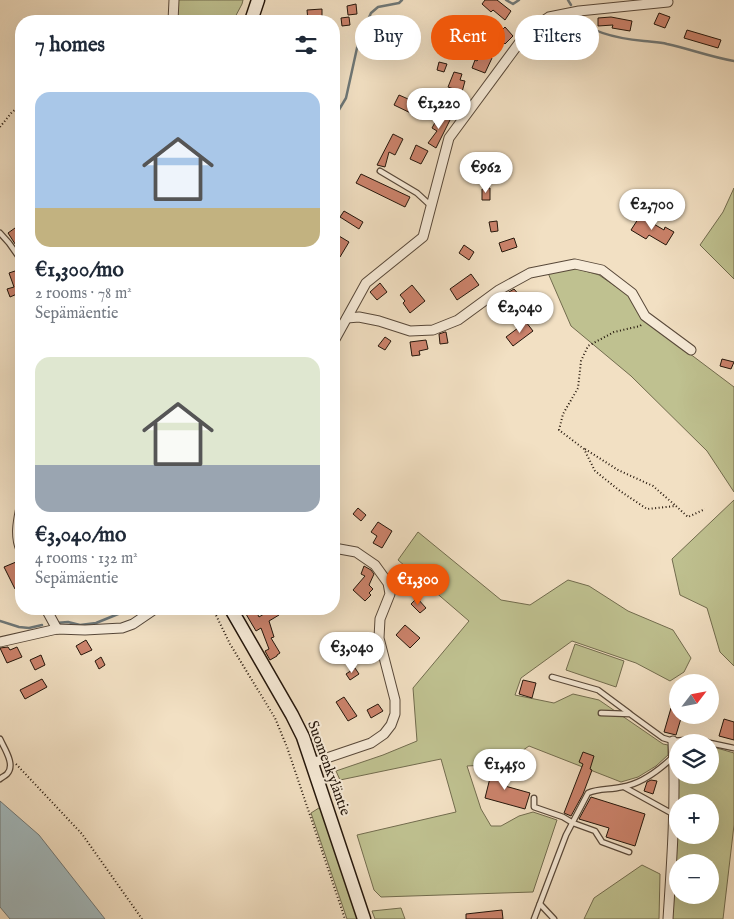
<!DOCTYPE html>
<meta charset="utf-8">
<style>
body{margin:0;font-family:"IM FELL English",serif;background:#f6f6f7;color:#1f2937;height:100vh;display:flex;flex-direction:column;font-size:19px;white-space:nowrap}
*{box-sizing:border-box;margin:0}
p{font-size:16px;color:#747a83}
.icon{flex:none;width:28px;height:28px;fill:none;stroke:currentColor;stroke-width:2;stroke-linecap:round;stroke-linejoin:round}
.map{position:relative;flex:1;overflow:hidden}
.drawer{position:absolute;left:15px;top:15px;width:325px;height:600px;display:flex;flex-direction:column;background:#fff;border-radius:20px;box-shadow:0 5px 20px #0002}
.drawer>*{flex:none}
.guide{position:absolute;left:355px;top:15px;width:304px;height:45px;display:flex;gap:10px}
.needle{width:32px;rotate:58deg}
.buttons{position:absolute;left:669px;top:674px;display:grid;gap:10px}
.buttons a{display:grid;place-items:center;width:50px;height:50px;border-radius:50%;background:#fff;box-shadow:0 5px 20px #0002;font-size:25px}
.price{position:absolute;translate:-50% -42px;padding:0 11px;border-radius:18px;background:#fff;color:#222;font-size:16px;line-height:32px;filter:drop-shadow(0 1px 2px #0008)}
.price::after{content:'';position:absolute;left:50%;top:30px;width:15px;height:11px;margin-left:-8px;background:inherit;clip-path:polygon(0 0,100% 0,50% 100%)}
.price.on{background:#ea580c;color:#fff}
ul{padding:0;list-style:none}
li{display:grid;align-content:center;gap:10px;height:265px;padding:0 20px}
li span{display:grid;place-items:center;height:155px;border-radius:15px;color:#555}
li>.icon{margin-inline-start:auto}
span .icon{width:90px;height:90px;fill:#fffc;stroke-width:1}
li b{font-size:21px}
h2{display:flex;justify-content:space-between;align-items:center;height:60px;padding:0 20px;font-size:21px}
.chip{padding:0 18px;border-radius:22px;background:#fff;box-shadow:0 5px 20px #0002;font-size:18px;line-height:45px}
.chip.on{background:#ea580c;color:#fff}
.map>svg:first-child{display:block}
.green{fill:#bfc190;stroke:#726c4e;fill-rule:evenodd}
.water{fill:#a2babf;stroke:#707877}
.lines{fill:none;stroke-linecap:round;stroke-linejoin:round}
.stream{stroke:#707877;stroke-width:2.5}
.building{fill:#cc836c;stroke:#24160b}
.lane-casing{stroke:#584839;stroke-width:7}
.street-casing{stroke:#584839;stroke-width:11}
.secondary-casing{stroke:#24160b;stroke-width:15}
.path{stroke:#24160b;stroke-width:2;stroke-dasharray:1 2.5;stroke-linecap:butt}
.lane{stroke:#f7ebd8;stroke-width:4.5}
.street{stroke:#f7ebd8;stroke-width:9}
.secondary{stroke:#f7ebd8;stroke-width:12}
.labels{text-anchor:middle;dominant-baseline:central;stroke-width:4;stroke-linejoin:round;paint-order:stroke}
.street-label{font-size:15px;fill:#24160b;stroke:#f7ebd8}
</style>
<div class="map">
<svg width="734" height="919" viewBox="0 0 734 919">
<rect width="100%" height="100%" fill="#f2e0c3"/>
<filter id="stains"><feTurbulence type="fractalNoise" baseFrequency=".004" numOctaves="4"/><feColorMatrix values="0 0 0 0 .2 0 0 0 0 .09 0 0 0 0 .02 0 0 0 .5 -.17"/></filter>
<radialGradient id="worn" r=".72"><stop offset=".6" stop-color="#630" stop-opacity="0"/><stop offset="1" stop-color="#630" stop-opacity=".3"/></radialGradient>
<!-- green -->
<g class="green">
<polygon points="177,0 243,0 242,4 233,21 219,21 207,18 176,16"/>
<polygon points="734,188 734,279 700,245 723,212"/>
<polygon points="575,268 599,275 628,295 641,317 734,387 734,492 707,451 631,376 571,326 548,273"/>
<polygon points="734,500 734,666 720,652 707,608 680,595 672,559"/>
<polygon points="418,532 501,600 530,605 568,580 589,586 628,611 673,630 691,658 684,672 670,681 636,663 572,641 521,678 515,695 554,703 573,694 599,700 663,744 668,745 668,755 656,766 638,777 621,782 529,746 503,764 467,766 481,809 491,826 501,826 519,816 533,812 557,820 533,892 381,897 374,890 357,835 456,812 441,759 340,780 336,771 383,755 417,741 413,688 469,621 398,560"/>
<polygon points="575,644 624,661 616,687 566,670"/>
<path d="M710,746l24,7v72l-11,94h-51l6,-144h32zM678,802h32v33h-32zM678,862h32v33h-32z"/>
<polygon points="322,806 358,919 347,919 311,813"/>
<polygon points="642,865 660,874 659,919 584,919 594,898"/>
<polygon points="401,908 405,919 375,919 372,911"/>
</g>
<!-- water -->
<polygon class="water" points="0,801 39,835 105,919 10,919 0,907"/>
<g class="lines">
<!-- stream -->
<g class="stream">
<polyline points="506,0 513,4 519,0"/>
<polyline points="568,0 571,5"/>
<path d="M577,18c15,16 46,21 67,23 8,1 16,1 23,3 23,5 44,13 67,17"/>
<polyline points="334,118 346,98 359,39 371,13 378,7 399,3 402,0"/>
<polyline points="0,621 19,627 29,628 42,625"/>
<polyline points="56,623 68,622 80,625 96,623 128,610 138,610 138,609"/>
</g>
</g>
<!-- building -->
<g class="building">
<polygon points="485,0 497,0 511,11 505,20 493,10 491,12 482,4"/>
<polygon points="356,4 357,14 348,15 347,6"/>
<polygon points="322,9 322,21 308,21 307,10"/>
<polygon points="659,13 670,17 665,28 654,24"/>
<polygon points="349,17 350,25 342,26 341,18"/>
<polygon points="611,17 632,21 630,31 612,28 613,25 598,26 598,18"/>
<polygon points="505,27 513,36 505,44 496,36"/>
<polygon points="549,27 552,38 547,39 549,44 541,46 537,33 543,28"/>
<polygon points="580,29 585,36 579,40 574,33"/>
<polygon points="687,30 721,40 718,48 684,38"/>
<polygon points="484,51 492,58 485,73 472,68 475,60 477,61"/>
<polygon points="439,62 447,64 444,72 437,70"/>
<polygon points="454,72 462,74 460,80 465,81 462,92 448,87"/>
<polygon points="399,95 424,106 419,117 394,105"/>
<polygon points="439,115 450,120 436,148 428,143 437,131 432,128"/>
<polygon points="393,134 403,139 395,155 389,152 385,167 377,165"/>
<polygon points="416,145 428,151 421,164 410,159"/>
<polygon points="361,174 410,197 405,207 356,183"/>
<polygon points="490,188 490,200 482,200 482,189"/>
<polygon points="344,211 363,222 359,229 340,217"/>
<polygon points="640,216 664,230 665,227 674,232 666,245 649,235 646,239 631,230"/>
<polygon points="497,221 498,231 491,232 489,222"/>
<polygon points="15,228 21,237 21,253 8,233"/>
<polygon points="339,236 349,242 340,257 334,253 334,244"/>
<polygon points="514,238 517,247 502,252 499,243"/>
<polygon points="464,245 474,252 469,260 459,253"/>
<polygon points="21,269 21,305 20,305 17,294 10,297 7,289 14,287 9,273"/>
<polygon points="471,274 479,285 457,300 450,289"/>
<polygon points="380,283 387,292 377,300 370,292"/>
<polygon points="412,285 425,301 410,313 403,303 405,301 400,295"/>
<polygon points="514,289 521,297 512,304 504,295"/>
<polygon points="526,322 533,331 513,346 506,337"/>
<polygon points="445,332 446,332 448,343 440,344 439,334"/>
<polygon points="385,337 391,341 385,350 378,346"/>
<polygon points="426,340 428,349 419,351 420,355 412,356 410,342"/>
<polygon points="722,359 734,362 731,369 720,366"/>
<polygon points="358,508 366,515 361,521 353,514"/>
<polygon points="378,522 392,531 382,548 373,543 377,536 371,532"/>
<polygon points="16,562 21,574 21,586 15,589 4,567"/>
<polygon points="364,566 371,570 374,574 369,585 373,589 369,593 371,595 365,601 353,590 365,576 361,574"/>
<polygon points="417,598 426,608 420,613 411,604"/>
<polygon points="243,609 255,609 259,617 272,609 275,609 279,615 269,621 274,637 271,638 280,653 277,655 277,656 270,660 265,651 269,649 261,628 256,631"/>
<polygon points="405,625 420,638 410,648 396,635"/>
<polygon points="86,640 92,650 81,655 76,646"/>
<polygon points="8,647 10,650 17,647 22,657 7,663 0,648"/>
<polygon points="41,655 45,665 35,670 30,660"/>
<polygon points="101,657 105,665 99,669 95,661"/>
<polygon points="355,668 359,674 350,680 346,674"/>
<polygon points="42,679 47,687 25,699 20,690"/>
<polygon points="523,680 536,683 532,698 519,694"/>
<polygon points="344,697 357,716 348,721 336,702"/>
<polygon points="378,704 383,711 371,718 367,710"/>
<polygon points="671,708 678,710 678,715 682,715 676,735 664,732"/>
<polygon points="724,719 734,722 734,740 719,736"/>
<polygon points="583,752 594,756 590,769 592,770 583,794 571,816 564,813 583,764 579,762"/>
<polygon points="492,770 508,774 505,786 530,793 525,809 485,798"/>
<polygon points="651,780 657,781 653,794 644,791 647,782"/>
<polygon points="591,797 645,814 635,846 606,837 609,828 579,819"/>
<polygon points="502,910 503,919 466,919 466,914"/>
</g>
<g class="lines">
<!-- lane casing -->
<g class="lane-casing">
<g id="lane">
<polyline points="416,94 454,108 464,118"/>
<polyline points="380,171 417,193 430,205"/>
<polyline points="0,233 9,243 21,260"/>
<polyline points="552,677 598,690 629,713"/>
<polyline points="601,713 630,714 663,738 673,741 685,740 707,742"/>
<path d="M0,739c4,9 16,26 7,35 -2,2 -5,3 -7,5"/>
<polyline points="710,743 734,748"/>
<polyline points="624,787 673,814"/>
<polyline points="534,798 534,807 563,817 573,823 595,831 602,842 629,852"/>
<polyline points="540,904 554,919"/>
<path d="M534,919l32,-84 22,-42c11,-5 22,-3 34,-6 19,-3 36,-16 50,-29"/>
</g>
</g>
<!-- street casing -->
<g class="street-casing">
<g id="street">
<polyline points="173,21 174,0"/>
<polyline points="347,318 359,317 379,321 410,331 433,330 458,320 499,290 530,273 575,264 602,270 632,293 645,316 691,350"/>
<polyline points="334,341 366,283 423,237 449,138 528,31 549,17 579,11 668,2"/>
<path d="M21,507c-3,15 -6,29 0,43"/>
<polyline points="46,609 57,629"/>
<polyline points="0,642 57,629 85,630 122,628 133,624 155,609"/>
<polyline points="312,763 371,743 384,734 391,725 395,714 395,700 379,638 380,619 390,594 388,583 375,565 356,552 334,548"/>
<path d="M668,919c4,-60 8,-117 5,-178"/>
</g>
</g>
<!-- secondary casing -->
<g class="secondary-casing">
<g id="secondary">
<polyline points="251,21 258,0"/>
<polyline points="231,609 292,715 303,737 364,919"/>
</g>
</g>
<!-- path -->
<g class="path">
<polyline points="0,127 12,112 21,106"/>
<polyline points="641,325 640,326 614,332 588,346 581,361 578,388 563,414 559,430 584,449 595,471 620,491 647,509 676,506 688,517 705,509"/>
<polyline points="585,449 618,470 653,486 676,506"/>
<polyline points="213,609 230,644 275,718 287,747 345,919"/>
<polyline points="16,764 82,834 142,919"/>
</g>
<!-- lane -->
<use href="#lane" class="lane"/>
<!-- street -->
<use href="#street" class="street"/>
<!-- secondary -->
<use href="#secondary" class="secondary"/>
</g>
<g class="labels">
<!-- street labels -->
<g class="street-label">
<text transform="translate(329 768) rotate(70)">Suomenkyläntie</text>
</g>
</g>
<rect width="100%" height="100%" filter="url(#stains)"/>
<rect width="100%" height="100%" fill="url(#worn)"/>
</svg>
<div class="buttons">
<a><svg class="needle" viewBox="-14 -14 28 28"><path d="M0-13l5 13h-10z" fill="#e53935"/><path d="M0 13l5-13h-10z" fill="#747a83"/></svg></a>
<a><svg class="icon" aria-label="layers" viewBox="0 0 24 24"><path d="M12 4l9 5-9 5-9-5zM3 14l9 5 9-5"/></svg></a>
<a>+</a>
<a>−</a>
</div>
<b class="price" style="left:439px;top:130px">€1,220</b>
<b class="price" style="left:486px;top:194px">€962</b>
<b class="price" style="left:652px;top:231px">€2,700</b>
<b class="price" style="left:520px;top:334px">€2,040</b>
<b class="price on" style="left:418px;top:606px">€1,300</b>
<b class="price" style="left:352px;top:674px">€3,040</b>
<b class="price" style="left:505px;top:791px">€1,450</b>
<div class="guide">
<a class="chip">Buy</a>
<a class="chip on">Rent</a>
<a class="chip">Filters</a>
</div>
<section class="drawer">
<h2>7 homes<svg class="icon" aria-label="filters" viewBox="0 0 24 24"><path d="M4 7h16M4 17h16"/><circle cx="9" cy="7" r="2"/><circle cx="15" cy="17" r="2"/></svg></h2>
<ul>
<li><span style="background:linear-gradient(#a9c7e8 75%,#c2b280 0)"><svg class="icon" aria-label="home" viewBox="0 0 24 24"><path d="M3 11l9-7 9 7M6 9v11h12V9"/></svg></span><div><b>€1,300/mo</b><p>2 rooms · 78 m²</p><p>Sepämäentie</p></div></li>
<li><span style="background:linear-gradient(#dfe7d0 70%,#9aa5b1 0)"><svg class="icon" aria-label="home" viewBox="0 0 24 24"><path d="M3 11l9-7 9 7M6 9v11h12V9"/></svg></span><div><b>€3,040/mo</b><p>4 rooms · 132 m²</p><p>Sepämäentie</p></div></li>
</ul>
</section>
</div>
